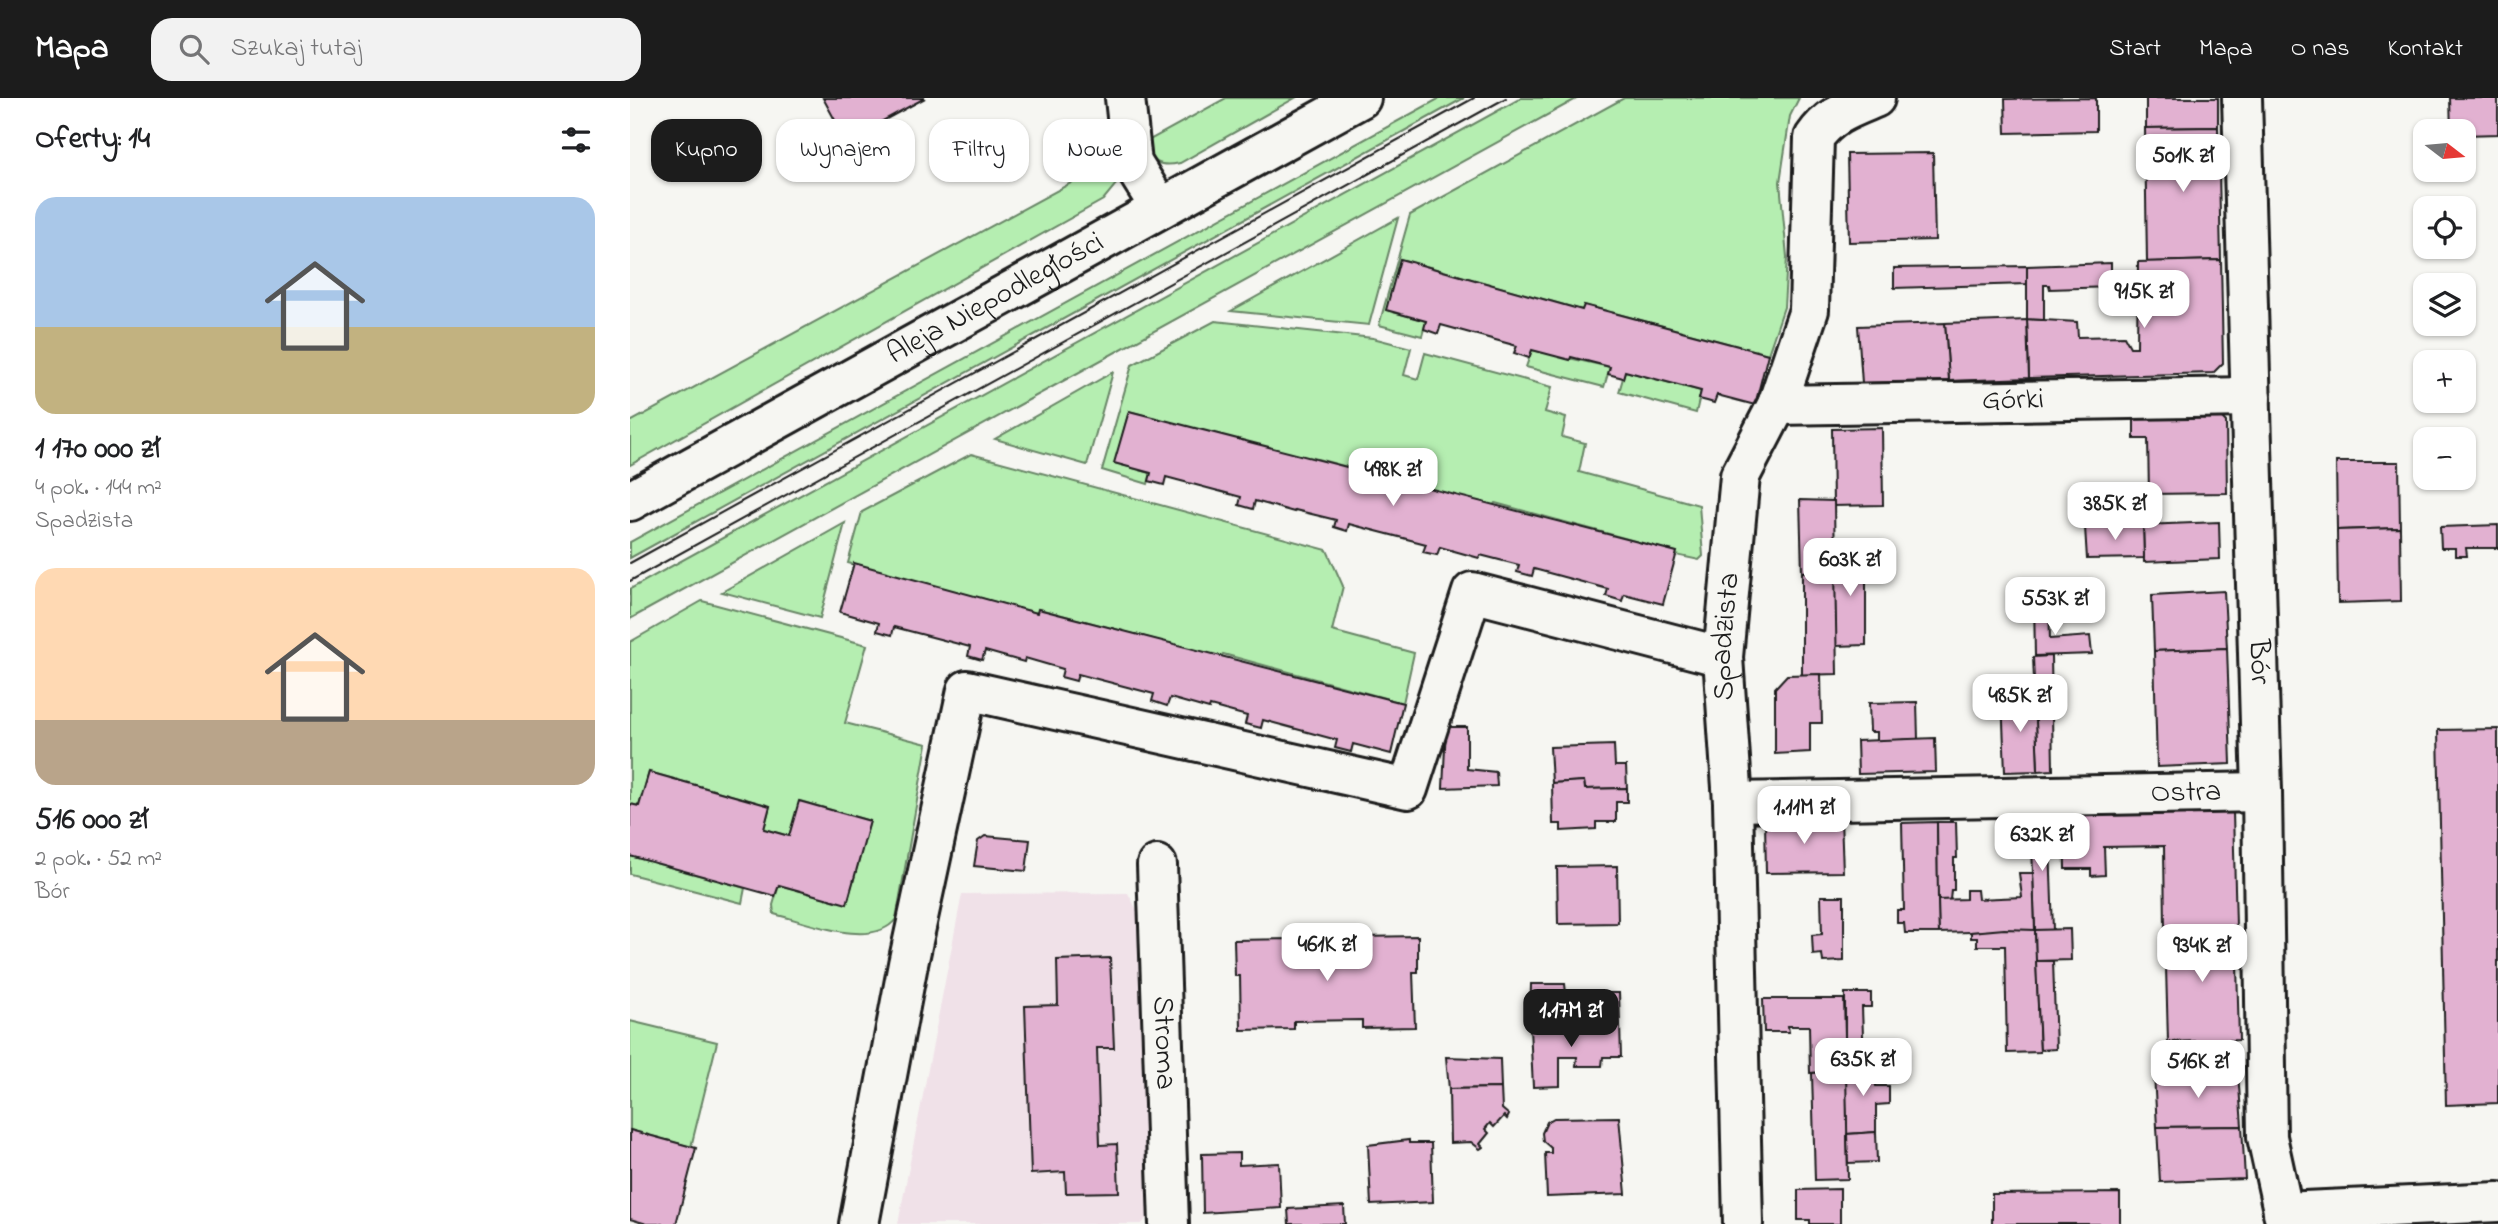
<!DOCTYPE html>
<html lang="pl">
<meta charset="utf-8">
<style>
body{margin:0;font-family:"Indie Flower",sans-serif;background:#f2f2f2;color:#202124;height:100vh;display:flex;flex-direction:column;font-size:26px;white-space:nowrap}
*{box-sizing:border-box;margin:0}
p{font-size:23px;color:#757577}
.icon{flex:none;width:38px;height:38px;fill:none;stroke:currentColor;stroke-width:2;stroke-linecap:round;stroke-linejoin:round}
.map{position:relative;flex:1;overflow:hidden}
.drawer{display:flex;flex-direction:column;background:#fff;width:630px}
.drawer>*{flex:none}
.top-card{position:absolute;left:21px;top:21px;width:665px;height:63px;display:flex;gap:14px}
.needle{width:46px;rotate:106deg}
.controls{position:absolute;left:1783px;top:21px;display:grid;gap:14px}
.controls a{display:grid;place-items:center;width:63px;height:63px;border-radius:14px;background:#fff;box-shadow:0 2px 5px #0004;font-size:35px}
.price{position:absolute;translate:-50% -60px;padding:0 16px;border-radius:14px;background:#fff;color:#222;font-size:23px;line-height:46px;filter:drop-shadow(0 2px 4px #0008)}
.price::after{content:'';position:absolute;left:50%;top:42px;width:21px;height:16px;margin-left:-10px;background:inherit;clip-path:polygon(0 0,100% 0,50% 100%)}
.price.on{background:#1c1c1c;color:#fff}
ul{padding:0;list-style:none}
li{display:grid;align-content:center;gap:14px;height:371px;padding:0 35px}
li span{display:grid;place-items:center;height:217px;border-radius:21px;color:#555}
li>.icon{margin-inline-start:auto}
span .icon{width:126px;height:126px;fill:#fffc;stroke-width:1}
li b{font-size:30px}
h2{display:flex;justify-content:space-between;align-items:center;height:84px;padding:0 35px;font-size:30px}
.chip{padding:0 24px;border-radius:21px;background:#fff;box-shadow:0 2px 5px #0004;font-size:24px;line-height:63px}
.chip.on{background:#1c1c1c;color:#fff}
header{display:flex;align-items:center;gap:42px;box-sizing:border-box;height:98px;padding:0 35px;background:#1c1c1c;color:#fff}
header strong{font-size:33px}
nav{display:flex;gap:38px;margin-inline-start:auto;font-size:24px}
.search{width:490px;height:63px;background:#f2f2f2;display:flex;align-items:center;gap:18px;box-sizing:border-box;padding:0 24px;border-radius:21px;color:#757577;font-size:26px}
main{display:flex;flex:1;min-height:0}
.map>svg:first-child{display:block}
.built{fill:#f0e1e8}
.green{fill:#b5eeb1;stroke:#688566;stroke-width:2}
.building{fill:#e2b1d1;stroke:#1c1c1c;stroke-width:2}
.lines{fill:none;stroke-linecap:round;stroke-linejoin:round}
.minor-casing{stroke:#1c1c1c;stroke-width:44}
.minor{stroke:#f6f6f2;stroke-width:38}
.tram{stroke:#1c1c1c;stroke-width:2}
.labels{text-anchor:middle;dominant-baseline:central;stroke-width:5;stroke-linejoin:round;paint-order:stroke}
.street-label{font-size:30px;fill:#1c1c1c;stroke:#f6f6f2}
</style>
<header>
<strong>Mapa</strong>
<div class="search"><svg class="icon" aria-label="search" viewBox="0 0 24 24"><circle cx="10" cy="10" r="6"/><path d="M15 15l6 6"/></svg>Szukaj tutaj</div>
<nav><a>Start</a><a>Mapa</a><a>O nas</a><a>Kontakt</a></nav>
</header>
<main>
<section class="drawer">
<h2>Oferty: 14<svg class="icon" aria-label="filters" viewBox="0 0 24 24"><path d="M4 7h16M4 17h16"/><circle cx="9" cy="7" r="2"/><circle cx="15" cy="17" r="2"/></svg></h2>
<ul>
<li><span style="background:linear-gradient(#a9c7e8 60%,#c2b280 0)"><svg class="icon" aria-label="home" viewBox="0 0 24 24"><path d="M3 11l9-7 9 7M6 9v11h12V9"/></svg></span><div><b>1 170 000 zł</b><p>4 pok. · 144 m²</p><p>Spadzista</p></div></li>
<li><span style="background:linear-gradient(#ffd9b3 70%,#b9a48a 0)"><svg class="icon" aria-label="home" viewBox="0 0 24 24"><path d="M3 11l9-7 9 7M6 9v11h12V9"/></svg></span><div><b>516 000 zł</b><p>2 pok. · 52 m²</p><p>Bór</p></div></li>
</ul>
</section>
<div class="map">
<svg width="1868" height="1126" viewBox="0 0 1868 1126">
<rect width="100%" height="100%" fill="#f6f6f2"/>
<filter id="ink" filterUnits="userSpaceOnUse"><feTurbulence type="fractalNoise" baseFrequency=".0143" numOctaves="2"/><feDisplacementMap in="SourceGraphic" scale="14" xChannelSelector="R" yChannelSelector="G"/><feConvolveMatrix kernelMatrix="1 2 1 2 8 2 1 2 1" color-interpolation-filters="sRGB"/></filter>
<g filter="url(#ink)">
<!-- built -->
<polygon class="built" points="498,795 511,820 518,1118 512,1126 268,1126 332,796"/>
<!-- green -->
<g class="green">
<path d="M596,0h69l-115,65c-22,5 -27,-1 -38,-19z"/>
<polygon points="810,0 834,0 0,460 0,444"/>
<polygon points="891,0 948,0 0,521 0,491"/>
<polygon points="994,0 1169,0 1160,18 1150,84 1157,159 1154,209 1138,256 954,207 952,212 771,161 757,212 796,223 792,238 749,227 780,117"/>
<polygon points="487,60 487,85 473,102 0,367 0,324"/>
<polygon points="768,120 739,227 601,213"/>
<polygon points="585,223 743,240 781,250 774,277 788,281 795,255 922,289 915,314 936,320 932,339 955,345 949,374 1069,407 1073,458 1069,462 1046,457 1046,454 865,405 863,408 680,359 679,362 499,313 485,365 521,375 518,386 472,372 502,267"/>
<polygon points="902,252 980,269 974,289 896,269"/>
<polygon points="995,273 1071,293 1066,315 989,294"/>
<polygon points="483,274 457,367 365,341"/>
<polygon points="341,356 697,452 713,488 702,533 784,555 773,605 593,556 591,559 409,511 407,515 218,465 232,414"/>
<polygon points="215,425 190,520 92,494"/>
<path d="M72,503l165,44 -22,78 82,21 -31,175c-24,31 -89,3 -122,-5l-1,-9 6,-20 68,18 23,-82 -70,-20 -11,35 -25,-7 6,-23 -121,-34 -10,34 -9,-2v-162z"/>
<polygon points="0,758 115,790 112,805 0,776"/>
<polygon points="0,923 87,944 61,1049 0,1032"/>
</g>
<!-- building -->
<g class="building">
<polygon points="193,0 295,0 216,43 210,34 204,37 198,26 205,22"/>
<polygon points="1466,0 1466,33 1376,35 1375,1"/>
<polygon points="1516,0 1588,0 1588,29 1516,30"/>
<polygon points="1820,0 1868,0 1868,36 1834,37 1834,33 1821,33"/>
<polygon points="1588,29 1591,162 1517,164 1515,30"/>
<polygon points="1303,55 1305,142 1219,144 1217,56"/>
<polygon points="770,161 952,212 954,207 1138,256 1125,307 1087,297 1084,305 1077,303 1069,301 1071,293 995,273 993,280 978,276 980,269 941,259 940,262 902,252 899,260 884,255 887,248 811,227 808,236 794,231 796,223 756,212"/>
<polygon points="1591,162 1593,265 1583,275 1399,280 1397,221 1447,224 1448,239 1494,238 1500,249 1507,249 1508,164"/>
<polygon points="1481,165 1481,189 1420,191 1419,187 1414,187 1414,222 1397,221 1397,168"/>
<polygon points="1397,168 1397,186 1264,190 1264,170"/>
<polygon points="1397,222 1399,280 1319,283 1315,225"/>
<polygon points="1315,225 1319,283 1232,285 1228,228"/>
<polygon points="499,313 1047,454 1033,506 994,496 992,503 976,498 978,491 904,471 902,478 887,474 889,467 850,457 849,460 810,449 807,457 793,454 796,446 719,426 717,433 704,429 706,422 665,412 664,414 625,403 623,411 609,407 611,399 536,379 534,387 519,383 521,375 484,365"/>
<polygon points="1519,316 1588,316 1596,324 1597,395 1519,396 1518,341 1504,341 1504,320 1520,321"/>
<polygon points="1252,330 1253,407 1203,408 1202,331"/>
<polygon points="1706,364 1769,364 1770,430 1707,432"/>
<polygon points="1506,401 1513,407 1513,427 1455,429 1453,402"/>
<polygon points="1170,402 1204,403 1205,472 1172,474"/>
<polygon points="1589,424 1590,461 1514,464 1513,427"/>
<polygon points="1513,427 1514,460 1457,461 1455,429"/>
<polygon points="1868,427 1868,450 1836,450 1837,458 1825,458 1825,450 1811,450 1810,429"/>
<polygon points="1770,430 1771,503 1708,505 1707,432"/>
<polygon points="1236,453 1236,547 1206,548 1204,454"/>
<polygon points="224,465 407,515 408,511 773,605 761,656 723,646 721,654 705,650 707,642 633,622 631,630 615,626 617,618 580,608 579,611 540,600 537,608 522,603 524,596 448,576 446,583 431,579 433,571 395,560 394,564 355,553 352,562 338,558 340,549 264,529 262,537 247,533 249,525 210,514"/>
<polygon points="1205,472 1207,576 1172,577 1172,474"/>
<polygon points="1594,493 1597,550 1524,553 1522,497"/>
<polygon points="1404,503 1419,503 1420,541 1460,538 1462,556 1405,558"/>
<polygon points="1597,550 1601,666 1527,669 1524,553"/>
<polygon points="1421,558 1423,672 1408,673 1403,559"/>
<polygon points="1191,576 1192,625 1180,625 1180,654 1145,656 1145,590 1157,577"/>
<polygon points="1405,597 1408,673 1375,674 1372,599"/>
<polygon points="1287,604 1288,641 1247,643 1247,634 1240,634 1239,605"/>
<polygon points="816,629 837,629 837,671 866,674 867,688 813,690"/>
<polygon points="1868,631 1868,1005 1816,1007 1808,632"/>
<polygon points="1305,640 1306,674 1228,676 1227,643"/>
<polygon points="984,647 985,668 996,668 997,690 955,691 954,683 922,685 920,649"/>
<polygon points="19,674 140,708 134,731 159,738 169,703 240,723 217,806 149,787 145,798 0,758 0,706 9,708"/>
<polygon points="954,683 955,691 997,690 997,704 986,704 986,724 966,724 966,731 931,733 931,726 923,726 922,685"/>
<polygon points="1603,714 1606,828 1535,831 1534,748 1474,749 1475,777 1461,778 1461,771 1435,771 1434,718"/>
<polygon points="1401,719 1419,719 1423,832 1405,832"/>
<polygon points="1211,721 1213,774 1136,775 1135,722"/>
<polygon points="1307,724 1309,835 1275,835 1274,825 1267,825 1267,812 1274,812 1272,725"/>
<polygon points="1307,724 1326,724 1327,760 1324,760 1324,792 1321,792 1320,802 1308,802"/>
<polygon points="355,738 400,742 396,773 344,768 348,743"/>
<polygon points="987,768 988,825 928,826 927,769"/>
<polygon points="1389,775 1403,775 1405,832 1309,835 1308,802 1336,801 1336,792 1347,792 1348,801 1392,799"/>
<polygon points="1191,798 1214,798 1214,863 1193,864 1192,856 1183,857 1182,837 1192,836"/>
<polygon points="1606,828 1609,942 1538,944 1535,831"/>
<polygon points="1374,831 1405,832 1410,954 1377,955 1375,848 1347,848 1347,840 1341,840 1341,834"/>
<polygon points="1440,831 1441,862 1406,863 1405,832"/>
<polygon points="788,838 788,874 783,874 785,929 732,930 732,922 664,923 664,931 611,932 610,878 605,878 604,842 662,841 662,849 730,847 730,839"/>
<polygon points="480,860 484,950 467,950 470,1047 487,1046 489,1094 436,1095 435,1074 401,1076 395,908 428,907 427,862"/>
<polygon points="1406,863 1423,863 1426,951 1410,952"/>
<polygon points="901,886 935,886 936,895 989,895 990,926 900,930"/>
<polygon points="1215,895 1241,895 1241,909 1232,909 1234,967 1215,967"/>
<polygon points="1133,901 1214,901 1216,973 1180,975 1179,928 1158,928 1159,934 1134,934"/>
<polygon points="990,926 991,959 973,959 972,968 946,968 947,959 930,959 930,988 903,989 900,930"/>
<polygon points="816,959 870,961 871,990 819,991"/>
<polygon points="1215,967 1245,967 1246,988 1259,988 1259,1006 1246,1007 1246,1034 1217,1036"/>
<polygon points="1216,973 1218,1081 1185,1082 1182,975"/>
<polygon points="1608,975 1612,1028 1527,1029 1524,976"/>
<polygon points="871,990 872,1011 879,1017 877,1021 874,1018 864,1029 860,1025 855,1031 859,1035 850,1046 853,1049 850,1051 841,1044 820,1045 819,991"/>
<polygon points="989,1019 996,1096 917,1099 915,1055 921,1055 921,1050 913,1043 912,1035 917,1024 924,1020"/>
<polygon points="1612,1028 1615,1081 1530,1084 1527,1029"/>
<polygon points="0,1032 66,1050 46,1126 17,1126 0,1121"/>
<polygon points="1246,1034 1247,1064 1218,1065 1217,1036"/>
<polygon points="779,1042 779,1045 801,1045 803,1104 741,1107 738,1047"/>
<polygon points="609,1055 609,1067 649,1065 651,1110 573,1115 572,1056"/>
<polygon points="1210,1091 1210,1126 1180,1126 1180,1122 1168,1122 1168,1092"/>
<polygon points="1490,1095 1490,1126 1362,1126 1362,1096"/>
<polygon points="714,1108 715,1126 659,1126 658,1111"/>
</g>
<g class="lines">
<!-- minor casing -->
<g class="minor-casing">
<g id="minor">
<polyline points="495,0 502,65 530,110"/>
<path id="s1" d="M1612,0l20,694 5,345 19,87"/>
<path id="s2" d="M1147,307l474,-8"/>
<path id="s3" d="M0,403l731,-403"/>
<path id="s4" d="M1103,704l529,-10"/>
<path id="s5" d="M527,767l12,359"/>
<polyline points="1653,1114 1868,1104"/>
<polyline points="229,1126 278,866 337,592 778,691 842,494 1093,559"/>
<path id="s6" d="M1113,1126l-10,-422 -10,-145 17,-181 37,-71 32,-95 5,-172c15,-23 37,-30 61,-40"/>
</g>
</g>
<!-- minor -->
<use href="#minor" class="minor"/>
<!-- tram -->
<g class="tram">
<polyline points="0,465 844,0"/>
<polyline points="0,483 876,0"/>
</g>
</g>
</g>
<g class="labels">
<!-- street labels -->
<g class="street-label">
<text stroke="none"><textPath href="#s3" startOffset="418">Aleja Niepodległości</textPath></text>
<text stroke="none"><textPath href="#s2" startOffset="236">Górki</textPath></text>
<text stroke="none"><textPath href="#s6" startOffset="588">Spadzista</textPath></text>
<text stroke="none"><textPath href="#s1" startOffset="564">Bór</textPath></text>
<text stroke="none"><textPath href="#s4" startOffset="453">Ostra</textPath></text>
<text stroke="none"><textPath href="#s5" startOffset="178">Stroma</textPath></text>
</g>
</g>
</svg>
<div class="controls">
<a><svg class="needle" viewBox="-14 -14 28 28"><path d="M0-13l5 13h-10z" fill="#e53935"/><path d="M0 13l5-13h-10z" fill="#757577"/></svg></a>
<a><svg class="icon" aria-label="locate" viewBox="0 0 24 24"><circle cx="12" cy="12" r="6"/><path d="M12 2v4M12 18v4M2 12h4M18 12h4"/></svg></a>
<a><svg class="icon" aria-label="layers" viewBox="0 0 24 24"><path d="M12 4l9 5-9 5-9-5zM3 14l9 5 9-5"/></svg></a>
<a>+</a>
<a>−</a>
</div>
<b class="price" style="left:1553px;top:96px">501K zł</b>
<b class="price" style="left:1514px;top:232px">915K zł</b>
<b class="price" style="left:763px;top:410px">498K zł</b>
<b class="price" style="left:1485px;top:444px">385K zł</b>
<b class="price" style="left:1220px;top:500px">603K zł</b>
<b class="price" style="left:1425px;top:539px">553K zł</b>
<b class="price" style="left:1390px;top:636px">485K zł</b>
<b class="price" style="left:1174px;top:748px">1.11M zł</b>
<b class="price" style="left:1412px;top:775px">632K zł</b>
<b class="price" style="left:697px;top:885px">461K zł</b>
<b class="price" style="left:1572px;top:886px">934K zł</b>
<b class="price on" style="left:941px;top:951px">1.17M zł</b>
<b class="price" style="left:1233px;top:1000px">635K zł</b>
<b class="price" style="left:1568px;top:1002px">516K zł</b>
<div class="top-card">
<a class="chip on">Kupno</a>
<a class="chip">Wynajem</a>
<a class="chip">Filtry</a>
<a class="chip">Nowe</a>
</div>
</div>
</main>
